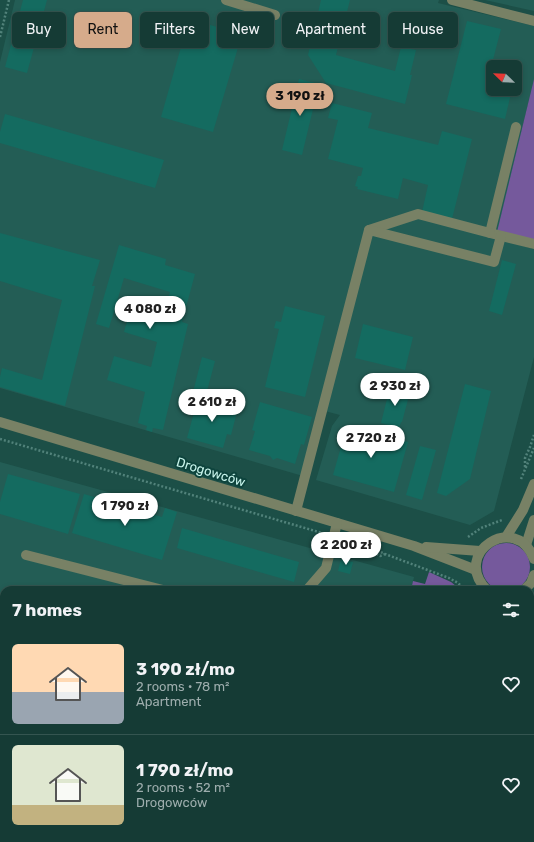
<!DOCTYPE html>
<meta charset="utf-8">
<style>
body{margin:0;font-family:Rubik,sans-serif;background:#1e423d;color:#f1f3f6;height:100vh;display:flex;flex-direction:column;font-size:15px;white-space:nowrap}
*{box-sizing:border-box;margin:0}
p{font-size:13px;color:#9dadad}
.icon{flex:none;width:22px;height:22px;fill:none;stroke:currentColor;stroke-width:2;stroke-linecap:round;stroke-linejoin:round}
.map{position:relative;flex:1;overflow:hidden}
.side{position:absolute;left:0px;top:586px;width:534px;height:256px;display:flex;flex-direction:column;background:#153b35;border-radius:12px 12px 0 0;box-shadow:0 2px 6px #0003,0 0 0 1px #345550}
.side>*{flex:none}
.banner{position:absolute;left:12px;top:12px;width:510px;height:36px;display:flex;gap:8px}
.needle{width:26px;rotate:293deg}
.buttons{position:absolute;left:486px;top:60px;display:grid;gap:8px}
.buttons a{display:grid;place-items:center;width:36px;height:36px;border-radius:6px;background:#153b35;box-shadow:0 2px 6px #0003,0 0 0 1px #345550;font-size:20px}
.price{position:absolute;translate:-50% -34px;padding:0 9px;border-radius:14px;background:#fff;color:#222;font-size:13px;line-height:26px;filter:drop-shadow(0 1px 2px #0008)}
.price::after{content:'';position:absolute;left:50%;top:24px;width:12px;height:9px;margin-left:-6px;background:inherit;clip-path:polygon(0 0,100% 0,50% 100%)}
.price.on{background:#d6ab8b;color:#111}
ul{padding:0;list-style:none}
li{display:flex;align-items:center;gap:12px;height:100px;padding:0 12px}
li+li{border-top:1px solid #345550}
li span{display:grid;place-items:center;flex:none;width:112px;height:80px;border-radius:6px;color:#555}
li>.icon{margin-inline-start:auto}
span .icon{width:48px;height:48px;fill:#fffc;stroke-width:1}
li b{font-size:17px}
h2{display:flex;justify-content:space-between;align-items:center;height:48px;padding:0 12px;font-size:17px}
.pill{padding:0 14px;border-radius:6px;background:#153b35;box-shadow:0 2px 6px #0003,0 0 0 1px #345550;font-size:14px;line-height:36px}
.pill.on{background:#d6ab8b;color:#111}
.map>svg:first-child{display:block}
.built{fill:#235d55;fill-rule:evenodd}
.green{fill:#75599c}
.building{fill:#146b60}
.lines{fill:none;stroke-linecap:round;stroke-linejoin:round}
.path{stroke:#51827a;stroke-width:2.5;stroke-dasharray:2 2;stroke-linecap:butt}
.minor{stroke:#788165;stroke-width:10}
.labels{text-anchor:middle;dominant-baseline:central;stroke-width:4;stroke-linejoin:round;paint-order:stroke}
.street-label{font-size:13px;fill:#c9f5ec;stroke:#0e443d}
</style>
<div class="map">
<svg width="534" height="842" viewBox="0 0 534 842">
<rect width="100%" height="100%" fill="#1c4f47"/>
<!-- built -->
<g class="built">
<path d="M15,0h424l-1,3 96,23v53l-38,160 38,10v108l-40,154 -24,14 -154,-45 16,-54 8,-11 -19,-5 -18,66 -303,-88v-326zM493,67h22v22h-22z"/>
<polygon points="485,0 534,0 534,11"/>
<polygon points="0,462 414,577 411,590 4,590 4,838 348,838 347,842 0,842"/>
<polygon points="534,603 534,842 473,842 474,838 530,838 530,608"/>
</g>
<!-- green -->
<g class="green">
<polygon points="534,79 534,241 497,232"/>
<circle cx="506" cy="567" r="24"/>
<polygon points="429,572 451,582 461,590 411,590 413,581 425,584"/>
</g>
<!-- building -->
<g class="building">
<polygon points="23,0 47,0 27,73 5,67"/>
<polygon points="321,0 350,0 336,55 395,71 401,47 416,50 410,75 412,75 405,104 326,83 308,55"/>
<polygon points="189,19 242,34 213,132 161,117"/>
<polygon points="467,21 501,29 488,79 493,80 493,89 512,89 505,119 446,104"/>
<polygon points="299,79 319,84 302,155 282,150"/>
<polygon points="332,103 372,113 368,128 438,145 442,131 472,139 452,219 422,212 428,185 403,178 398,199 357,189 358,187 355,186 358,176 361,176 363,168 328,159 338,120 328,118"/>
<polygon points="5,114 164,160 155,188 0,143 0,132"/>
<polygon points="0,233 100,260 92,286 95,286 65,406 0,387 0,377 2,368 42,380 62,300 0,281"/>
<polygon points="119,245 166,259 165,265 195,274 182,322 188,324 163,430 153,428 152,432 146,430 147,426 138,423 145,392 107,380 114,356 151,367 157,342 124,332 131,307 163,317 170,292 124,278 109,328 96,324"/>
<polygon points="502,260 516,264 502,315 489,311"/>
<polygon points="285,306 325,316 305,397 265,387 279,329 274,328 276,321 281,322"/>
<polygon points="363,324 413,337 405,370 355,358"/>
<polygon points="202,357 215,361 206,395 193,392"/>
<polygon points="465,384 491,391 470,479 446,496 437,493"/>
<polygon points="390,387 410,392 402,422 401,422 399,428 381,423"/>
<polygon points="198,398 238,408 231,435 227,434 223,448 187,438"/>
<polygon points="260,402 312,417 304,445 301,444 295,464 277,458 273,460 270,456 249,450 255,431 252,430"/>
<polygon points="347,426 408,442 394,492 333,475"/>
<polygon points="420,446 436,450 422,500 406,495"/>
<polygon points="8,474 80,494 68,534 0,514 0,502"/>
<polygon points="84,494 162,517 165,508 177,512 162,560 72,533"/>
<polygon points="182,528 299,562 294,582 177,548"/>
<polygon points="341,559 353,562 350,574 338,571"/>
<polygon points="533,674 534,674 534,688 530,687"/>
<polygon points="0,750 4,751 4,783 0,782"/>
<polygon points="0,795 4,796 4,809 1,824"/>
<polygon points="3,829 4,838 75,838 74,842 0,842"/>
</g>
<g class="lines">
<!-- path -->
<g class="path">
<polyline points="0,37 9,0"/>
<polyline points="0,439 322,533"/>
<polyline points="525,467 525,458 530,447 534,435"/>
<polyline points="521,479 534,448"/>
<polyline points="468,537 481,528 502,520"/>
<polyline points="359,544 380,556 385,554"/>
<polyline points="370,547 385,554 449,578 458,583 465,590"/>
<polyline points="480,838 489,842"/>
<polyline points="434,842 435,838"/>
<polyline points="470,842 471,838"/>
</g>
<!-- minor -->
<g class="minor">
<polyline points="226,0 275,15"/>
<polyline points="452,0 534,21"/>
<polyline points="516,127 490,233 534,244"/>
<polyline points="369,230 418,214 490,233"/>
<polyline points="0,422 414,546 476,570"/>
<polyline points="296,511 369,230 494,262 501,236"/>
<polyline points="506,537 523,510 534,484"/>
<polyline points="526,545 534,520"/>
<polyline points="426,547 480,551"/>
<polyline points="26,555 163,590"/>
<polyline points="307,590 326,568 337,523"/>
<path d="M487,590c-37,-37 29,-79 47,-31"/>
<polyline points="524,590 531,583 534,575"/>
<polyline points="530,657 534,641"/>
<polyline points="530,699 534,700"/>
<polyline points="530,748 534,749"/>
<polyline points="297,838 312,842"/>
<polyline points="390,838 406,842"/>
<polyline points="366,842 367,838"/>
<polyline points="450,842 451,838"/>
</g>
</g>
<g class="labels">
<!-- street labels -->
<g class="street-label">
<text transform="translate(211 472) rotate(17)">Drogowców</text>
</g>
</g>
</svg>
<div class="buttons">
<a><svg class="needle" viewBox="-14 -14 28 28"><path d="M0-13l5 13h-10z" fill="#e53935"/><path d="M0 13l5-13h-10z" fill="#9dadad"/></svg></a>
</div>
<b class="price on" style="left:300px;top:117px">3 190 zł</b>
<b class="price" style="left:150px;top:330px">4 080 zł</b>
<b class="price" style="left:395px;top:407px">2 930 zł</b>
<b class="price" style="left:212px;top:423px">2 610 zł</b>
<b class="price" style="left:371px;top:459px">2 720 zł</b>
<b class="price" style="left:125px;top:527px">1 790 zł</b>
<b class="price" style="left:346px;top:566px">2 200 zł</b>
<div class="banner">
<a class="pill">Buy</a>
<a class="pill on">Rent</a>
<a class="pill">Filters</a>
<a class="pill">New</a>
<a class="pill">Apartment</a>
<a class="pill">House</a>
</div>
<section class="side">
<h2>7 homes<svg class="icon" aria-label="filters" viewBox="0 0 24 24"><path d="M4 7h16M4 17h16"/><circle cx="9" cy="7" r="2"/><circle cx="15" cy="17" r="2"/></svg></h2>
<ul>
<li><span style="background:linear-gradient(#ffd9b3 60%,#9aa5b1 0)"><svg class="icon" aria-label="home" viewBox="0 0 24 24"><path d="M3 11l9-7 9 7M6 9v11h12V9"/></svg></span><div><b>3 190 zł/mo</b><p>2 rooms · 78 m²</p><p>Apartment</p></div><svg class="icon" aria-label="heart" viewBox="0 0 24 24"><path d="M12 20l-8-8c-3-5 5-10 8-4 3-6 11-1 8 4z"/></svg></li>
<li><span style="background:linear-gradient(#dfe7d0 75%,#c2b280 0)"><svg class="icon" aria-label="home" viewBox="0 0 24 24"><path d="M3 11l9-7 9 7M6 9v11h12V9"/></svg></span><div><b>1 790 zł/mo</b><p>2 rooms · 52 m²</p><p>Drogowców</p></div><svg class="icon" aria-label="heart" viewBox="0 0 24 24"><path d="M12 20l-8-8c-3-5 5-10 8-4 3-6 11-1 8 4z"/></svg></li>
</ul>
</section>
</div>
